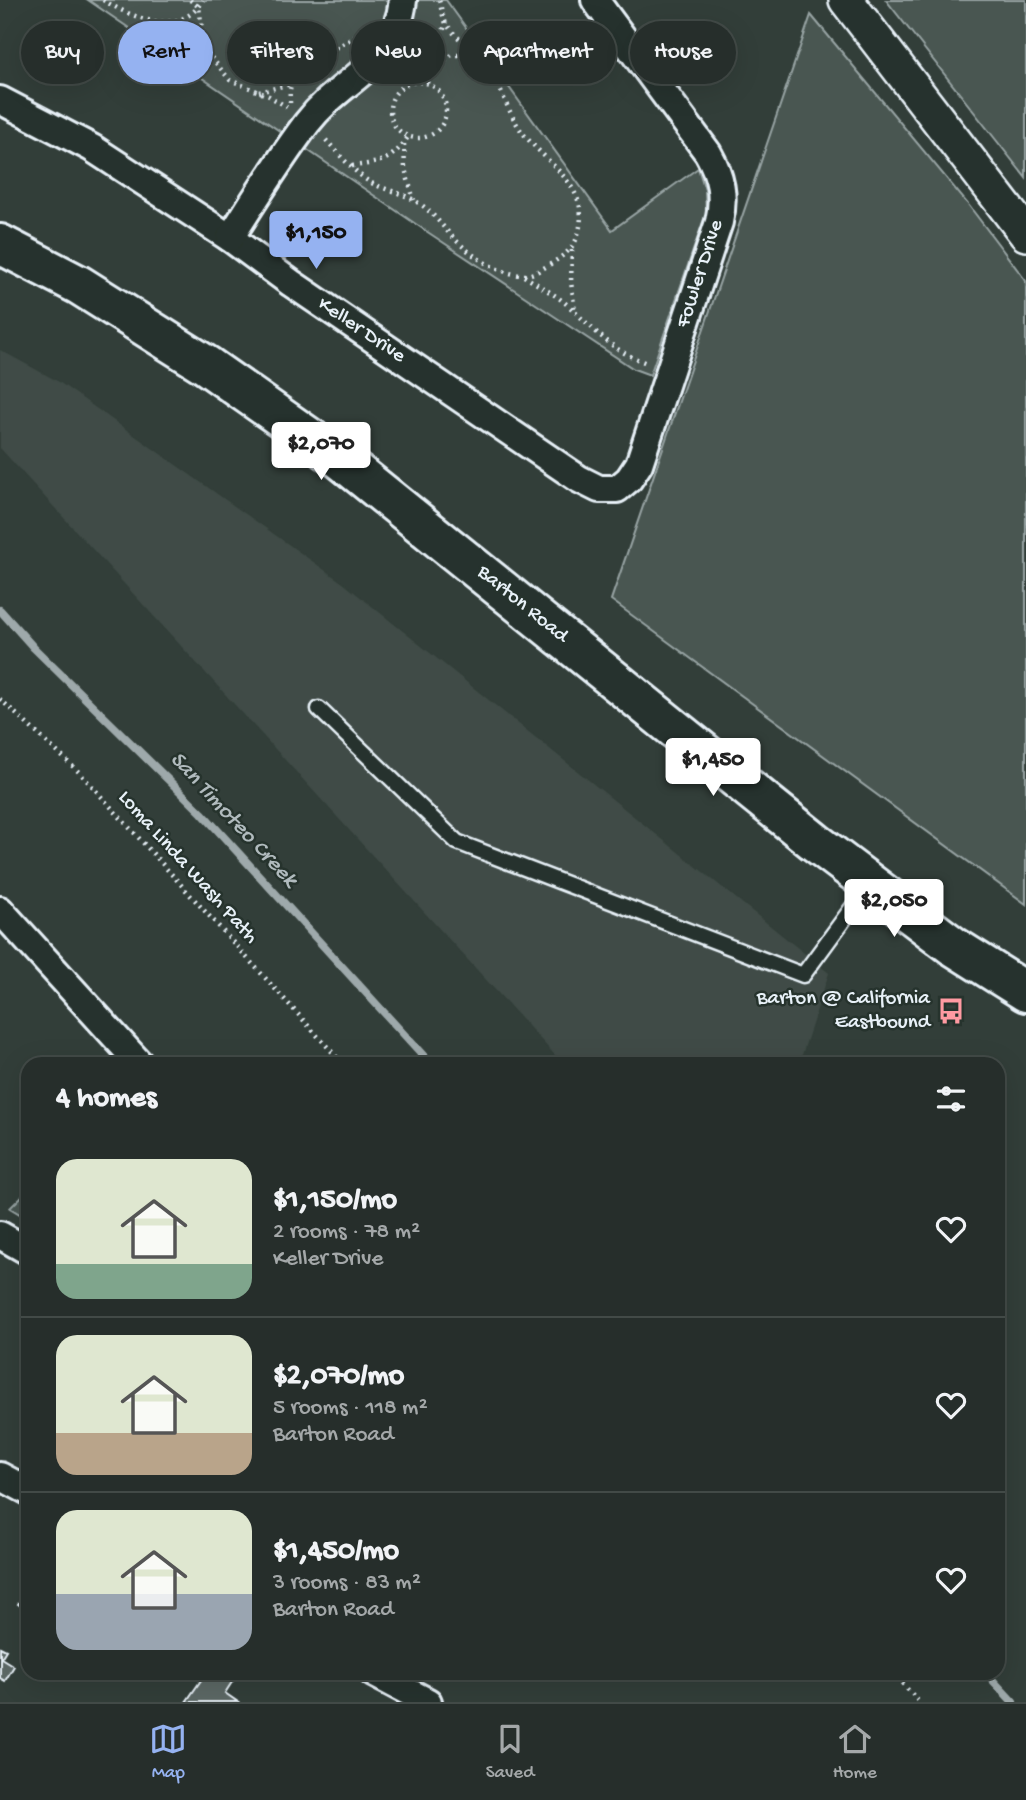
<!DOCTYPE html>
<meta charset="utf-8">
<style>
body{margin:0;font-family:"Gochi Hand",sans-serif;background:#323a37;color:#f1f3f6;height:100vh;display:flex;flex-direction:column;font-size:26px;white-space:nowrap}
*{box-sizing:border-box;margin:0}
p{font-size:23px;color:#a4a8a9}
.icon{flex:none;width:38px;height:38px;fill:none;stroke:currentColor;stroke-width:2;stroke-linecap:round;stroke-linejoin:round}
.map{position:relative;flex:1;overflow:hidden}
.drawer{position:absolute;left:21px;top:1057px;width:984px;height:623px;display:flex;flex-direction:column;background:#262e2b;border-radius:21px;box-shadow:0 7px 28px #0002,0 0 0 2px #424a47}
.drawer>*{flex:none}
.hud{position:absolute;left:21px;top:21px;width:985px;height:63px;display:flex;gap:14px}
.price{position:absolute;translate:-50% -60px;padding:0 16px;border-radius:7px;background:#fff;color:#222;font-size:23px;line-height:46px;filter:drop-shadow(0 2px 4px #0008)}
.price::after{content:'';position:absolute;left:50%;top:42px;width:21px;height:16px;margin-left:-10px;background:inherit;clip-path:polygon(0 0,100% 0,50% 100%)}
.price.selected{background:#95b2f1;color:#111}
ul{padding:0;list-style:none}
li{display:flex;align-items:center;gap:21px;height:175px;padding:0 35px}
li+li{border-top:2px solid #424a47}
li span{display:grid;place-items:center;flex:none;width:196px;height:140px;border-radius:21px;color:#555}
li>.icon{margin-inline-start:auto}
span .icon{width:84px;height:84px;fill:#fffc;stroke-width:1}
li b{font-size:30px}
h2{display:flex;justify-content:space-between;align-items:center;height:84px;padding:0 35px;font-size:30px}
.pill{padding:0 24px;border-radius:32px;background:#262e2b;box-shadow:0 7px 28px #0002,0 0 0 2px #424a47;font-size:24px;line-height:63px}
.pill.selected{background:#95b2f1;color:#111}
.menu{display:flex;justify-content:space-around;align-items:center;height:98px;border-top:2px solid #424a47;background:#262e2b;font-size:19px;color:#a4a8a9}
.menu a{display:grid;justify-items:center;gap:4px}
.menu .selected{color:#95b2f1}
.map>svg:first-child{display:block}
.built{fill:#3f4b46}
.green{fill:#495651;stroke:#98a4a4;stroke-width:2}
.lines{fill:none;stroke-linecap:round;stroke-linejoin:round}
.stream{stroke:#9ea9ab;stroke-width:8}
.building{fill:#5c6865;stroke:#e8f1f8;stroke-width:2}
.service-casing{stroke:#e8f1f8;stroke-width:19}
.minor-casing{stroke:#e8f1f8;stroke-width:32}
.tertiary-casing{stroke:#e8f1f8;stroke-width:38}
.secondary-casing{stroke:#e8f1f8;stroke-width:44}
.path{stroke:#e8f1f8;stroke-width:4.5;stroke-dasharray:2 5;stroke-linecap:butt}
.service{stroke:#26332d;stroke-width:14}
.minor{stroke:#26332d;stroke-width:26}
.tertiary{stroke:#26332d;stroke-width:33}
.secondary{stroke:#26332d;stroke-width:38}
.labels{text-anchor:middle;dominant-baseline:central;stroke-width:5;stroke-linejoin:round;paint-order:stroke}
.street-label{font-size:21px;fill:#e8f1f8;stroke:#26332d}
.poi-label{font-size:21px;fill:#e8f1f8;stroke:#26332d;text-anchor:end}
.water-label{font-size:23px;font-style:italic;fill:#b1bbbe;stroke:#26332d}
</style>
<div class="map">
<svg width="1026" height="1702" viewBox="0 0 1026 1702">
<rect width="100%" height="100%" fill="#323e39"/>
<filter id="ink" filterUnits="userSpaceOnUse"><feTurbulence type="fractalNoise" baseFrequency=".0143" numOctaves="2"/><feDisplacementMap in="SourceGraphic" scale="14" xChannelSelector="R" yChannelSelector="G"/><feConvolveMatrix kernelMatrix="1 2 1 2 8 2 1 2 1" color-interpolation-filters="sRGB"/></filter>
<g filter="url(#ink)">
<!-- built -->
<polygon class="built" points="0,350 59,382 343,583 829,973 799,1064 563,1064 0,448"/>
<!-- green -->
<g class="green">
<polygon points="88,0 446,0 612,230 698,168 705,190 706,213 650,375 634,369 426,231"/>
<polygon points="886,0 1026,0 1026,178"/>
<polygon points="811,15 967,203 1026,281 1026,904 611,600"/>
<polygon points="28,1190 28,1219 10,1208"/>
</g>
<g class="lines">
<!-- stream -->
<g class="stream">
<polyline points="0,610 34,648 202,813 431,1064"/>
<polyline points="986,1673 1013,1702"/>
</g>
</g>
<!-- building -->
<g class="building">
<polygon points="28,1588 28,1611 18,1604"/>
<polygon points="0,1647 6,1650 1,1658 14,1666 5,1681 0,1678"/>
<polygon points="206,1673 225,1673 234,1679 225,1693 238,1702 186,1702"/>
</g>
<g class="lines">
<!-- service casing -->
<g class="service-casing">
<polyline id="service" points="319,709 457,842 803,975 869,885"/>
</g>
<!-- minor casing -->
<g class="minor-casing">
<g id="minor">
<path d="M0,100l92,48 138,90 61,45 288,196 20,10h18l12,-10 10,-15 80,-242c6,-26 2,-46 -11,-69l-113,-153"/>
<path d="M230,238c25,-39 49,-78 77,-115 36,-47 88,-56 96,-123"/>
<polyline points="0,910 140,1064"/>
<polyline points="0,1235 28,1251"/>
<polyline points="0,1476 28,1491"/>
<polyline points="373,1673 428,1702"/>
</g>
</g>
<!-- tertiary casing -->
<g class="tertiary-casing">
<polyline id="tertiary" points="846,0 1026,234"/>
</g>
<!-- secondary casing -->
<g class="secondary-casing">
<polyline id="secondary" points="0,244 79,285 206,365 340,459 815,842 953,946 1026,992"/>
</g>
<!-- path -->
<g class="path">
<path d="M103,0c31,19 77,38 100,0"/>
<polyline points="190,0 199,7 205,50"/>
<polyline points="168,23 189,35 205,50 230,80 269,96 287,107"/>
<polyline points="433,68 452,55 475,55"/>
<circle cx="418" cy="110" r="28"/>
<polyline points="427,83 446,22"/>
<polyline points="259,92 291,84"/>
<path d="M290,103c0,-6 -1,-12 1,-17 5,-18 55,-43 71,-54"/>
<path d="M326,140c13,14 26,30 42,41 15,9 34,11 49,21 17,10 27,28 42,41 17,16 42,32 66,32 8,0 17,-6 24,-10 11,-7 21,-13 27,-25 21,-53 -32,-76 -56,-111 -14,-20 -21,-49 -35,-66 -11,-14 -33,-27 -40,-42 -3,-7 -4,-14 -6,-21"/>
<polyline points="404,144 405,169 414,200"/>
<path d="M352,166c28,-3 40,-5 56,-29"/>
<polyline points="572,250 571,282 575,311"/>
<path d="M524,276c17,11 35,20 49,34 27,25 38,40 74,53"/>
<polyline points="0,699 81,774 343,1064"/>
<polyline points="893,1673 919,1702"/>
</g>
<!-- service -->
<use href="#service" class="service"/>
<!-- minor -->
<use href="#minor" class="minor"/>
<!-- tertiary -->
<use href="#tertiary" class="tertiary"/>
<!-- secondary -->
<use href="#secondary" class="secondary"/>
</g>
</g>
<!-- icons -->
<defs>
<g id="bus-bare" transform="scale(2.1)"><path d="M-5-6H5V4H4V6H2V4H-2V6H-4V4H-5ZM-3.5-4V0h7V-4ZM-3.5 1.2v1.5H-2V1.2ZM2 1.2v1.5H3.5V1.2Z" fill="#ff9aa2" stroke="#26332d" stroke-width="2.5" paint-order="stroke"/></g>
</defs>
<g fill-rule="evenodd">
<use href="#bus-bare" x="951" y="1011"/>
</g>
<g class="labels">
<!-- street labels -->
<g class="street-label">
<text transform="translate(701 274) rotate(-72)">Fowler Drive</text>
<text transform="translate(361 331) rotate(34)">Keller Drive</text>
<text transform="translate(522 605) rotate(39)">Barton Road</text>
<text transform="translate(187 868) rotate(48)">Loma Linda Wash Path</text>
</g>
<!-- poi labels -->
<g class="poi-label">
<text x="930" y="999">Barton @ California<tspan x="930" dy="24">Eastbound</tspan></text>
</g>
<!-- water labels -->
<g class="water-label">
<text transform="translate(233 820) rotate(47)">San Timoteo Creek</text>
</g>
</g>
</svg>
<b class="price selected" style="left:316px;top:271px">$1,150</b>
<b class="price" style="left:321px;top:482px">$2,070</b>
<b class="price" style="left:713px;top:798px">$1,450</b>
<b class="price" style="left:894px;top:939px">$2,050</b>
<div class="hud">
<a class="pill">Buy</a>
<a class="pill selected">Rent</a>
<a class="pill">Filters</a>
<a class="pill">New</a>
<a class="pill">Apartment</a>
<a class="pill">House</a>
</div>
<section class="drawer">
<h2>4 homes<svg class="icon" aria-label="filters" viewBox="0 0 24 24"><path d="M4 7h16M4 17h16"/><circle cx="9" cy="7" r="2"/><circle cx="15" cy="17" r="2"/></svg></h2>
<ul>
<li><span style="background:linear-gradient(#dfe7d0 75%,#7fa58c 0)"><svg class="icon" aria-label="home" viewBox="0 0 24 24"><path d="M3 11l9-7 9 7M6 9v11h12V9"/></svg></span><div><b>$1,150/mo</b><p>2 rooms · 78 m²</p><p>Keller Drive</p></div><svg class="icon" aria-label="heart" viewBox="0 0 24 24"><path d="M12 20l-8-8c-3-5 5-10 8-4 3-6 11-1 8 4z"/></svg></li>
<li><span style="background:linear-gradient(#dfe7d0 70%,#b9a48a 0)"><svg class="icon" aria-label="home" viewBox="0 0 24 24"><path d="M3 11l9-7 9 7M6 9v11h12V9"/></svg></span><div><b>$2,070/mo</b><p>5 rooms · 118 m²</p><p>Barton Road</p></div><svg class="icon" aria-label="heart" viewBox="0 0 24 24"><path d="M12 20l-8-8c-3-5 5-10 8-4 3-6 11-1 8 4z"/></svg></li>
<li><span style="background:linear-gradient(#dfe7d0 60%,#9aa5b1 0)"><svg class="icon" aria-label="home" viewBox="0 0 24 24"><path d="M3 11l9-7 9 7M6 9v11h12V9"/></svg></span><div><b>$1,450/mo</b><p>3 rooms · 83 m²</p><p>Barton Road</p></div><svg class="icon" aria-label="heart" viewBox="0 0 24 24"><path d="M12 20l-8-8c-3-5 5-10 8-4 3-6 11-1 8 4z"/></svg></li>
</ul>
</section>
</div>
<nav class="menu">
<a class="selected"><svg class="icon" aria-label="map" viewBox="0 0 24 24"><path d="M3 6l6-2 6 2 6-2v14l-6 2-6-2-6 2zM9 4v14M15 6v14"/></svg>Map</a>
<a><svg class="icon" aria-label="saved" viewBox="0 0 24 24"><path d="M7 4h10v16l-5-4-5 4z"/></svg>Saved</a>
<a><svg class="icon" aria-label="home" viewBox="0 0 24 24"><path d="M3 11l9-7 9 7M6 9v11h12V9"/></svg>Home</a>
</nav>
